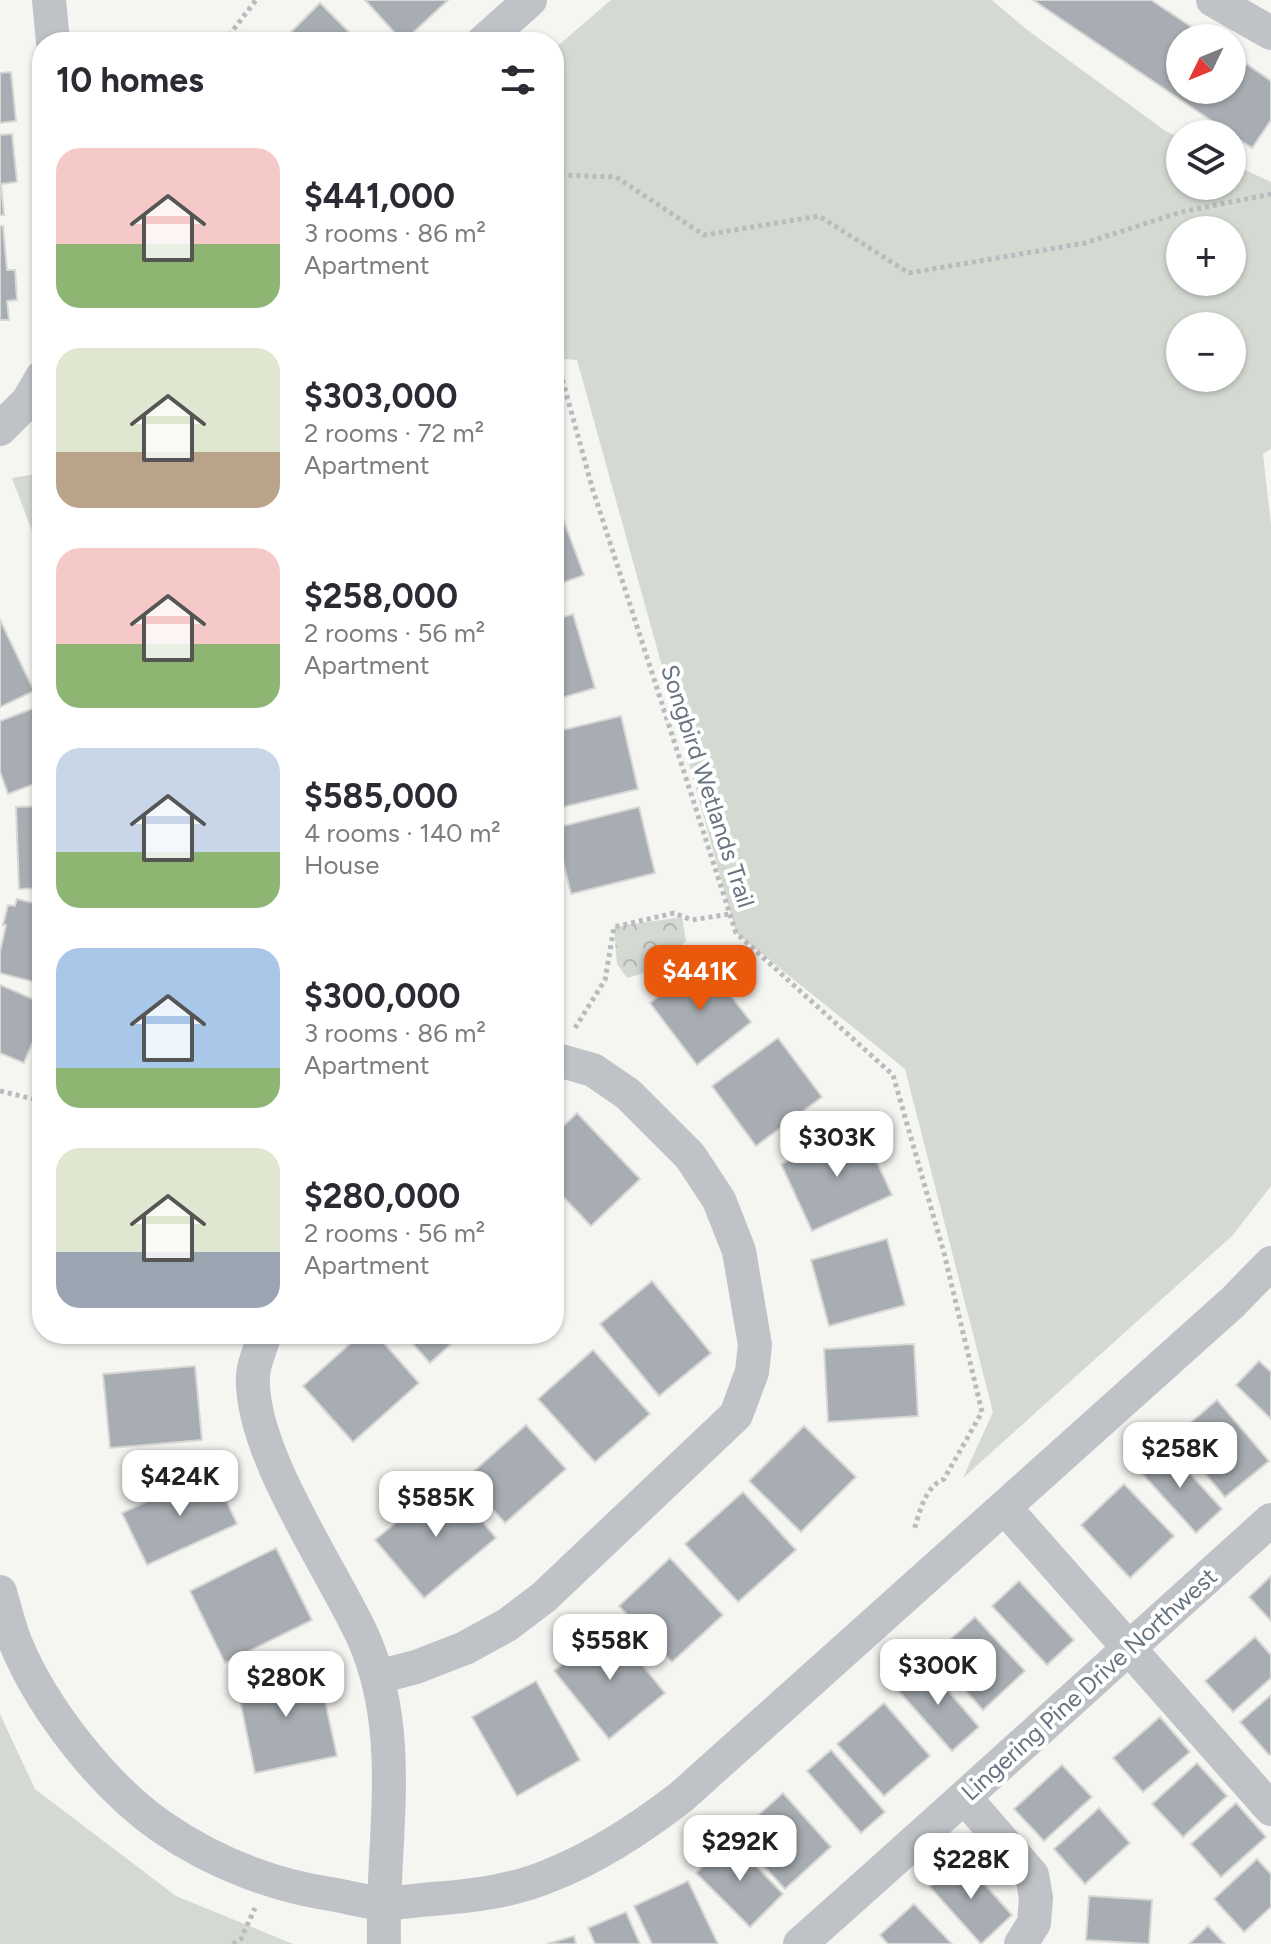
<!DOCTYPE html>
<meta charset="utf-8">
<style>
body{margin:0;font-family:Figtree,sans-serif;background:#f7f7f7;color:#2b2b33;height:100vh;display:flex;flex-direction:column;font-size:30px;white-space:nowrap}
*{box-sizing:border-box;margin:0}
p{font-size:26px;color:#7c7c81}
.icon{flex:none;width:44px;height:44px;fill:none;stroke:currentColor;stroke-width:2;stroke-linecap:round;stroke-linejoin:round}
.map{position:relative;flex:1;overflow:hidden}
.drawer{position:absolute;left:32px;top:32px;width:532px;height:1312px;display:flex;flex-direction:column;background:#fff;border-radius:32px;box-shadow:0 2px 6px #0004}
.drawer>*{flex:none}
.needle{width:52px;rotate:227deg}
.controls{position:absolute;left:1166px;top:24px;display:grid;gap:16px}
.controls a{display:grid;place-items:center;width:80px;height:80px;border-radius:50%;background:#fff;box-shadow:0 2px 6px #0004;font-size:40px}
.price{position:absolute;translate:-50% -68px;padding:0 18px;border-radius:16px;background:#fff;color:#222;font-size:26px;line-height:52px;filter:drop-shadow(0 2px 4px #0008)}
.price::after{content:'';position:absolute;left:50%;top:48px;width:24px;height:18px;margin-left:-12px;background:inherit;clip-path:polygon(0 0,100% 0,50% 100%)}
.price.on{background:#ea580c;color:#fff}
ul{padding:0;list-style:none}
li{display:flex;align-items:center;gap:24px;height:200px;padding:0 24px}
li span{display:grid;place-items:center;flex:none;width:224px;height:160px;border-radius:24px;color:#555}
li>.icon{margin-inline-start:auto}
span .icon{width:96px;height:96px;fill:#fffc;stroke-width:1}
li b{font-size:34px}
h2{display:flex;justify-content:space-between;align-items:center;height:96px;padding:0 24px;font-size:34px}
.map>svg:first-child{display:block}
.grass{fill:#d4dad2;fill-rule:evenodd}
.park{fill:url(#park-crowns)}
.building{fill:#a7adb2;stroke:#d7d7d5;stroke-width:2}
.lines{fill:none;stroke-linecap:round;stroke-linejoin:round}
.path{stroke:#b9bbbe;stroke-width:5;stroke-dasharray:4 4;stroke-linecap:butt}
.street{stroke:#bfc2c6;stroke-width:34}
.labels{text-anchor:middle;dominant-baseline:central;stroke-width:8;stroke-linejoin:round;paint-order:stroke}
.street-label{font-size:24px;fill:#677480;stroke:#fff}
</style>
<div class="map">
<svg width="1271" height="1944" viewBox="0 0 1271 1944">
<defs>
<pattern id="park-crowns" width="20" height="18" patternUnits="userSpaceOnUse" patternTransform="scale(2)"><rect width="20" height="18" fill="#d4dad2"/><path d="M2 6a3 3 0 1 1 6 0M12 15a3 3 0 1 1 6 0" fill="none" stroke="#b0b5b0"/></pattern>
</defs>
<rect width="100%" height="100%" fill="#f5f5f2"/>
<!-- grass -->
<g class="grass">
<path d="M611,0h381l34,29 138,101 16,8v48h52v-22l39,18v267l-8,5 8,70v662l-39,50 -269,242 30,-66 -88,-343 -169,-136 -159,-573 -23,-2v-309zM1232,230v52h-52v-52zM1180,326h52v52h-52z"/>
<polygon points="42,473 42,557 12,478"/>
<polygon points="0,1714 35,1789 176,1896 293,1944 0,1944"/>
</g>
<!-- park -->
<polygon class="park" points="682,917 686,941 654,970 627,978 617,964 614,927"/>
<!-- building -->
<g class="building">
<polygon points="365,0 448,0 403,42"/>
<polygon points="1033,0 1151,0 1208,38 1180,38 1180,90 1232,90 1232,54 1271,81 1271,120 1252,148"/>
<polygon points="320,3 359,42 281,42"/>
<polygon points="11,72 16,121 0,123 0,73"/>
<polygon points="12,134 17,182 1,184 4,215 0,215 0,135"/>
<polygon points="0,226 3,226 7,270 15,270 17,300 7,301 9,320 0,320"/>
<polygon points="557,503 584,575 554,586 554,504"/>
<polygon points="573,614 595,688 554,700 554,620"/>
<polygon points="0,620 34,691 0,707"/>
<polygon points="42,705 42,781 8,794 0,771 0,721"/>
<polygon points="621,716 638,789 559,808 554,788 554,732"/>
<polygon points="42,806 42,888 19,889 16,807"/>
<polygon points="639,807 655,873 571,894 555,828"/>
<polygon points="17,899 42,905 42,984 0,973 0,952 6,925 3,925 8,905 15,906"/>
<polygon points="704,961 751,1022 697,1065 650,1003"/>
<polygon points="0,985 42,1003 42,1020 24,1063 0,1053"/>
<polygon points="778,1038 822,1097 756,1146 712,1086"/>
<polygon points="577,1113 640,1179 591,1226 554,1187 554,1135"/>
<polygon points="861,1127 892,1195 812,1231 781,1164"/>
<polygon points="887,1239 905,1305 829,1326 811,1260"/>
<polygon points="652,1281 711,1353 659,1396 600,1324"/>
<polygon points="174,1334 198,1334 194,1343"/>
<polygon points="361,1334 376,1334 419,1383 353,1442 303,1386"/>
<polygon points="404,1334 462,1334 430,1363"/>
<polygon points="914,1344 918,1416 828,1422 824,1349"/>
<polygon points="593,1350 650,1414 595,1462 538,1399"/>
<polygon points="1259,1361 1271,1372 1271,1419 1236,1385"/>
<polygon points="195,1366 202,1440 110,1448 103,1374"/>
<polygon points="1217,1400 1269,1461 1225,1497 1174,1437"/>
<polygon points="526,1425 566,1469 505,1523 465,1479"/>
<polygon points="804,1426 856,1477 801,1532 749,1481"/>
<polygon points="1165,1446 1222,1509 1196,1533 1139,1470"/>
<polygon points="213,1471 237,1524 147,1565 122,1513"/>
<polygon points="447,1480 496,1538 424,1598 375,1540"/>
<polygon points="1124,1484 1174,1536 1130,1578 1081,1525"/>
<polygon points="743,1492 796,1550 738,1602 685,1544"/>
<polygon points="276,1548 312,1620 225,1663 190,1591"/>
<polygon points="670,1558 723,1615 672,1662 619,1606"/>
<polygon points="1271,1576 1271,1621 1249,1597"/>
<polygon points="1019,1581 1074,1640 1047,1665 992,1606"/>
<polygon points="975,1617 1025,1671 983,1710 933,1655"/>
<polygon points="610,1625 665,1693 609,1739 554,1671"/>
<polygon points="1255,1637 1271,1655 1271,1678 1233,1712 1205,1681"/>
<polygon points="317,1664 337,1756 255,1773 236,1681"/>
<polygon points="925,1664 979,1727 952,1751 896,1688"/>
<polygon points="536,1681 580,1760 517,1796 472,1717"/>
<polygon points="1271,1695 1271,1754 1269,1755 1240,1722"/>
<polygon points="884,1703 930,1756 884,1796 837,1744"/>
<polygon points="1160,1717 1190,1752 1143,1792 1113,1758"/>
<polygon points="831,1750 885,1812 861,1833 807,1771"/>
<polygon points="1197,1763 1227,1796 1183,1837 1152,1804"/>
<polygon points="1062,1765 1092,1797 1044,1841 1014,1809"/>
<polygon points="783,1793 831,1847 785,1889 736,1835"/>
<polygon points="1236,1803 1266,1837 1221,1877 1191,1844"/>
<polygon points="1099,1808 1130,1843 1085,1884 1054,1849"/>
<polygon points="730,1839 783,1894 750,1927 696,1873"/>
<polygon points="961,1858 1012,1915 981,1944 930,1887"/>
<polygon points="1257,1859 1271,1874 1271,1907 1244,1932 1214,1899"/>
<polygon points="688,1881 718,1944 652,1944 634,1906"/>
<polygon points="1089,1896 1152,1900 1149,1944 1086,1940"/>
<polygon points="914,1904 952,1944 888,1944 880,1935"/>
<polygon points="626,1912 640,1944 595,1944 588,1928"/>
<polygon points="1208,1926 1225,1944 1189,1944"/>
<polygon points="574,1936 576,1944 547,1944"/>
</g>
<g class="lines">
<!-- path -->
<g class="path">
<polyline points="224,42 256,0"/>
<polyline points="554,171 558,175 616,177 704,235 819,216 909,273 1085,243 1181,212 1271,194"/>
<path d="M554,349l38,138 144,446 157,142 51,178 38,159 -38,67c-19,8 -24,32 -30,51"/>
<polyline points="575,1028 605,980 614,927 674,913 692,920 730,914"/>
<polyline points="0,1091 42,1101"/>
<polyline points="233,1944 241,1939 255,1908"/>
</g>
<!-- street -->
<g class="street">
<polyline points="49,0 53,42"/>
<polyline points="1213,0 1271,33"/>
<polyline points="483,42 530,0"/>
<polyline points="0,429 28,401 42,377"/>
<path d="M265,1334c-4,13 -11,28 -12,41 -4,76 78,192 110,262 44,99 18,204 21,307"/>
<polyline points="1005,1508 1271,1809"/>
<path d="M0,1592c5,17 9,35 16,52 27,65 88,143 146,183 52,36 113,59 174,68 16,3 33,8 48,8 16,0 33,-3 49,-4 40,-3 81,-8 118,-24 48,-19 90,-47 130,-78l552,-495 38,-39"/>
<polyline points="378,1677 416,1667 465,1648 507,1625 544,1597 736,1415 752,1372 755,1345 739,1251 719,1200 690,1156 628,1094 593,1070 554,1059"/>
<polyline points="965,1798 1032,1875 1036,1898 1034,1923 1021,1944"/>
<path d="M800,1944c158,-140 314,-283 471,-424"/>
</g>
</g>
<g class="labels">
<!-- street labels -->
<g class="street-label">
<text transform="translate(708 786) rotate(72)">Songbird Wetlands Trail</text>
<text transform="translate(1089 1684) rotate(-42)">Lingering Pine Drive Northwest</text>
</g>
</g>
</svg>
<div class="controls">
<a><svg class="needle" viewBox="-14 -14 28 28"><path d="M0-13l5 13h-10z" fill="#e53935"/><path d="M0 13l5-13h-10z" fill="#7c7c81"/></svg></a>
<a><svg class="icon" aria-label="layers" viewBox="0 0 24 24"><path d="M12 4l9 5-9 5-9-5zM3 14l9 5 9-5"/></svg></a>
<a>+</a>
<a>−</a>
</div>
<b class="price on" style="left:700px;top:1013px">$441K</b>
<b class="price" style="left:837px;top:1179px">$303K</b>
<b class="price" style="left:1180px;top:1490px">$258K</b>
<b class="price" style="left:180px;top:1518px">$424K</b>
<b class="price" style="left:436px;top:1539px">$585K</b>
<b class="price" style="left:610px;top:1682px">$558K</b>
<b class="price" style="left:938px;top:1707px">$300K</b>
<b class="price" style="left:286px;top:1719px">$280K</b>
<b class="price" style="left:740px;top:1883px">$292K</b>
<b class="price" style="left:971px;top:1901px">$228K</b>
<section class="drawer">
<h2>10 homes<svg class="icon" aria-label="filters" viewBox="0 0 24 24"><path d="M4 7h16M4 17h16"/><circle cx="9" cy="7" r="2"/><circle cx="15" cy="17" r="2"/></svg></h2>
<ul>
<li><span style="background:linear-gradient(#f6c9c9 60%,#8fb573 0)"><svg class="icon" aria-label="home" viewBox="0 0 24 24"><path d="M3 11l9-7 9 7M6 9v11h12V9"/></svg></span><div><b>$441,000</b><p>3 rooms · 86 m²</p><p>Apartment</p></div></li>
<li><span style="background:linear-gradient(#dfe7d0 65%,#b9a48a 0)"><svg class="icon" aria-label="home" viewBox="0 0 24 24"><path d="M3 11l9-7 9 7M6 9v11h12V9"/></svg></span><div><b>$303,000</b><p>2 rooms · 72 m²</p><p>Apartment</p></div></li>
<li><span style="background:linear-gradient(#f6c9c9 60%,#8fb573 0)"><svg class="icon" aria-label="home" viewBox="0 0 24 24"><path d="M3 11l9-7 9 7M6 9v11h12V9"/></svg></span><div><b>$258,000</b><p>2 rooms · 56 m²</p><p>Apartment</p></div></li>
<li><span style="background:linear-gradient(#c9d6e8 65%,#8fb573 0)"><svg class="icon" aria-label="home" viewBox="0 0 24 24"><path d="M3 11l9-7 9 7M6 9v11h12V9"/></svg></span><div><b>$585,000</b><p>4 rooms · 140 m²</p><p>House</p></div></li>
<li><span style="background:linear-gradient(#a9c7e8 75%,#8fb573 0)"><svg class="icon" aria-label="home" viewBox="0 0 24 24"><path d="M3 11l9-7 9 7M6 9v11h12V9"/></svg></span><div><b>$300,000</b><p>3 rooms · 86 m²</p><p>Apartment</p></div></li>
<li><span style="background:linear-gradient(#dfe7d0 65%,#9aa5b1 0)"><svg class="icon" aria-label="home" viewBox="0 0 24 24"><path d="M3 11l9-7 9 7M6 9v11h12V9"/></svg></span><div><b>$280,000</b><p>2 rooms · 56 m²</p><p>Apartment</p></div></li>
</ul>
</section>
</div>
